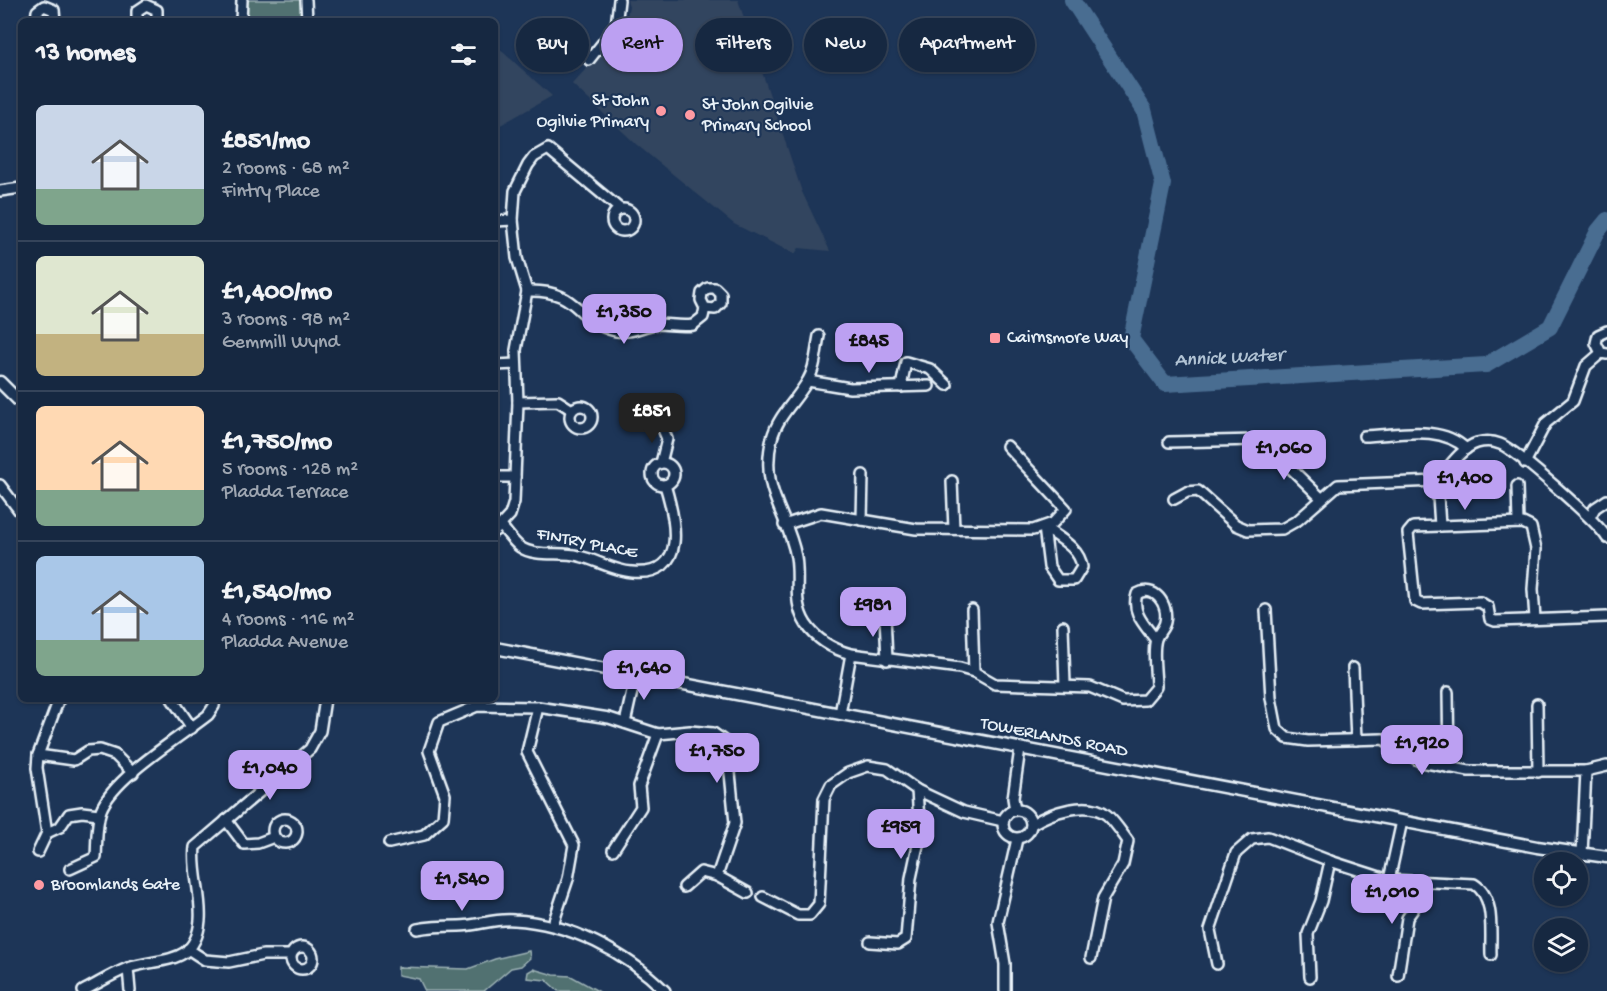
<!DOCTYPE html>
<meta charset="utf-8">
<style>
body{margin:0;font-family:"Gochi Hand",sans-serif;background:#1f3048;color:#f1f3f6;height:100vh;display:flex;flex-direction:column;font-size:22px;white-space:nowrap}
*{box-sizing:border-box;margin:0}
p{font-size:20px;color:#9ea6b1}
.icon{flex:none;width:33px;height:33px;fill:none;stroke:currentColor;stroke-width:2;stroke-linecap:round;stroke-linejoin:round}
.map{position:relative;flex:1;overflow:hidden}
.sheet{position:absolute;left:18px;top:18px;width:480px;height:684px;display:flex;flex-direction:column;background:#162841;border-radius:9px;box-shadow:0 2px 4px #0004,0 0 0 2px #35445a}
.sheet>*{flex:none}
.banner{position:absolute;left:516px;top:18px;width:570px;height:54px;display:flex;gap:12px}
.buttons{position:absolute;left:1534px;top:852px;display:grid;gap:12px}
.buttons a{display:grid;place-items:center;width:54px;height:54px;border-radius:50%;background:#162841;box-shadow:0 2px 4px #0004,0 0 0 2px #35445a;font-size:30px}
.price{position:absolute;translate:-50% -51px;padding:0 14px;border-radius:12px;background:#bca0f2;color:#111;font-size:20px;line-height:39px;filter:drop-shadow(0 2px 3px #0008)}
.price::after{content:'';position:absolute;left:50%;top:36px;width:18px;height:14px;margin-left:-9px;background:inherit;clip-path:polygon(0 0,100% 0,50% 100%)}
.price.current{background:#222;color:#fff}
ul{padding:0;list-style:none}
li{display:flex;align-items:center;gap:18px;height:150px;padding:0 18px}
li+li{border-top:2px solid #35445a}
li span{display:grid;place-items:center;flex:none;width:168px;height:120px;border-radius:9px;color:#555}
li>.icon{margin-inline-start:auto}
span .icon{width:72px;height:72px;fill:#fffc;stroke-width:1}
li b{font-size:26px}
h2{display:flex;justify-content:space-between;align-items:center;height:72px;padding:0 18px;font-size:26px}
.pill{padding:0 21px;border-radius:27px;background:#162841;box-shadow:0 2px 4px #0004,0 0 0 2px #35445a;font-size:21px;line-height:54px}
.pill.current{background:#bca0f2;color:#111}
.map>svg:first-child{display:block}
.built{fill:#32455e}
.green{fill:#517171;stroke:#9cb1b4;stroke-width:1.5}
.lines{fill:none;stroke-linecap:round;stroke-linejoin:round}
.river{stroke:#4a6d91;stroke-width:16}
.minor-casing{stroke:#e8f1f8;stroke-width:14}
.tertiary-casing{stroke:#e8f1f8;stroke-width:15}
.minor{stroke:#1d3557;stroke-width:9}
.tertiary{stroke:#1d3557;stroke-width:10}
.poi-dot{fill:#ff9aa2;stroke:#1d3557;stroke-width:2}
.labels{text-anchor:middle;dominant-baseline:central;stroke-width:4.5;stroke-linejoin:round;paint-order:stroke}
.poi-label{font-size:18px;fill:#e8f1f8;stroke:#1d3557;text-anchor:start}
.street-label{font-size:18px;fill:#e8f1f8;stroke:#1d3557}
.water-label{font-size:20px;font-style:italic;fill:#b1c3d4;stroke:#1d3557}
</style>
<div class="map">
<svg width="1607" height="991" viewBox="0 0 1607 991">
<rect width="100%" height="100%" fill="#1d3557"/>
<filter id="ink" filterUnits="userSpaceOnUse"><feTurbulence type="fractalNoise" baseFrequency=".0167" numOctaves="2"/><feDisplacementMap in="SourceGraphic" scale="12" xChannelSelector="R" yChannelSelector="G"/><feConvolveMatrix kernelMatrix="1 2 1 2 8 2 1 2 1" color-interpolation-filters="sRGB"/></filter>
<g filter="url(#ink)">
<!-- built -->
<g class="built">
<polygon points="627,0 738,0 802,192 830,251 799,248 795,254 734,224 637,145 572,84 625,27 629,6"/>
<polygon points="495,45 552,96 495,128"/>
</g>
<!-- green -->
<g class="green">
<polygon points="248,0 300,0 303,21 246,21"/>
<polygon points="529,951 530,958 521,966 511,968 484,991 425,991 419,979 398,975 398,967 468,969 495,959"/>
<polygon points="533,969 554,975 571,976 598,991 558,991 546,980 527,978 528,972"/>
</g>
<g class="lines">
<!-- river -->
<polyline class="river" points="1072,0 1144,110 1163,184 1131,339 1165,384 1486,365 1550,327 1598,231 1607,220"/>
<!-- minor casing -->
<g class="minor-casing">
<g id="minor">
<polyline points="306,0 307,21"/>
<polyline points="36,21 37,11 44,6 54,10 55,21"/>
<polyline points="137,21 137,11 146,5 157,10 157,21"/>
<polyline points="241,21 242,0"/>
<polyline points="589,60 616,26 619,0"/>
<polyline points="0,191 21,188"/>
<circle cx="623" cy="220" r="11"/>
<polyline points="495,221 513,220"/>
<path d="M527,291c54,-2 48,31 89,40 13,3 28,-6 41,-7 12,0 24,3 36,1l10,-8 2,-9 -4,-8 1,-7 6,-5h7l6,6v9l-6,6 -10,-1"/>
<polyline points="1607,331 1598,335 1596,343 1601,353 1607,354"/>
<path d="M819,336c-3,14 -3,31 -11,44 -11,20 -30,35 -36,58 -13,53 16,75 24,119 4,24 -4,45 10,67 11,16 26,25 45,30"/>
<polyline points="495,365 516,364"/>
<polyline points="808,381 850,388 929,386"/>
<polyline points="901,387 906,362 930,369 947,385"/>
<polyline points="518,402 558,401 572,410"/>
<circle cx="581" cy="417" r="11"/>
<polyline points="661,424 667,439 661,463"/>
<path d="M1364,436c34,-1 77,-12 102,13"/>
<polyline points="1169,442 1257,440 1267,445 1321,498"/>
<circle cx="663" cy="474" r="11"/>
<polyline points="1525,463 1546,423 1573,401 1586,366 1601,353"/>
<polyline points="495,477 515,477"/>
<polyline points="952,481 954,529"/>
<polyline points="1437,481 1440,526 1413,527 1408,533 1415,601 1421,604 1480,602 1488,607 1490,619 1495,621 1607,617"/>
<polyline points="0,485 21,513"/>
<polyline points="1517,486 1518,523"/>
<path d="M1174,499l13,-7 11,-1 38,34 12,5 34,-1 16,-9 40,-35 99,-4c11,-13 24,-33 40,-38 7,-2 16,-2 23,1 16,6 99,79 107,94"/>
<polyline points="1590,517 1595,508 1607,500"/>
<polyline points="862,520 863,475"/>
<polyline points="784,525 821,513 916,529 1033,530 1053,523 1066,509 1007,446"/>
<path d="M501,526c6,6 12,16 19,21 16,11 41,4 59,9 18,4 35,15 53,16 58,5 43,-54 33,-87"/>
<polyline points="1440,526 1523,523 1531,527 1536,549 1533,589 1535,619"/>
<path d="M1044,527c15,11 36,21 38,40l-8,13h-16l-9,-13z"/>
<polyline points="495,531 510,515 514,502 518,402 516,350 527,291 517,258 513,220 515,191 528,165 534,157 548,149 620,209"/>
<polyline points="972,610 974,672"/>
<polyline points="1266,610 1271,698 1277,729 1287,738 1308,741 1383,739 1421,762 1469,771 1586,771"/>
<polyline points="885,615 887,660"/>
<polyline points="1063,626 1065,685"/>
<polyline points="1353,668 1356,740"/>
<polyline points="1448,692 1449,768"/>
<polyline points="172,699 192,728"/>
<polyline points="1537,704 1538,772"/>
<polyline points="538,707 527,752 574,845 568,879 553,924"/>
<path d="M840,714l11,-60 109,14 14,4 21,12 95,3 33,14 22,-1 11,-13c0,-14 -4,-35 0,-48 2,-6 8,-11 9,-17 4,-18 -11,-38 -28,-28 -6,19 8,31 18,45"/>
<polyline points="625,723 636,674"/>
<polyline points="38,755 74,760 88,751 100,750 115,755 133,773"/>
<circle cx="1017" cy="824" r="14"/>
<polyline points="1015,810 1013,798 1020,749"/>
<circle cx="285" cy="831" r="12"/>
<polyline points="226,820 244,844 258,843 274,837"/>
<path d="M1032,824c18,-11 56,-25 75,-9 8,7 15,18 21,26l-5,23 -20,34 -12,60"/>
<polyline points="47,833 37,768 38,755 59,699"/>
<polyline points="389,843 424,835 443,818 445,795 429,751 439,722 477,706 538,707 609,718 658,734 690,731 713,733 727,743 735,823 717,876"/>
<polyline points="613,850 641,807 639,786 658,734"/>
<polyline points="38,852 47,833 60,827 69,814 82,812 99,814"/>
<polyline points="1582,854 1586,771 1607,766"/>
<path d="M70,869l26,-12c1,-15 0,-33 5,-47 13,-33 78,-72 107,-95l6,-9 1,-7"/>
<polyline points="1389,880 1402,821"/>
<polyline points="684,887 701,872 717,876 748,893"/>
<polyline points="763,897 798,915 810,915 819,904 824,799 831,785 848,773 868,766 887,769 917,790 964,812 1003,821"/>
<path d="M417,929c15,-3 27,-3 42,-3 18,0 36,-8 55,-6 55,3 112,32 151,71"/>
<polyline points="870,942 898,944 906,939 911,878 920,836 917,790"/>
<circle cx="302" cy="958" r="11"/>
<polyline points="188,949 205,960 229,962 263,955 291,955"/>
<path d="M1217,964l-7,-34 26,-77 16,-14 16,-2 62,24 59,19 85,4c22,13 16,50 17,71"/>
<polyline points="128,968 130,991"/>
<polyline points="1398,976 1407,918 1419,901 1423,883"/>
<polyline points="1310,977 1308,934 1321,901 1330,861"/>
<path d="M83,991c14,-7 29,-17 45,-23 32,-11 68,-1 72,-48 2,-24 -8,-49 -5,-73l115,-98 10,-18 5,-32"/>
<polyline points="1005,991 1005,964 998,922 1017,839"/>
</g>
</g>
<!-- tertiary casing -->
<g class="tertiary-casing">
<g id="tertiary">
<polyline points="0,382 21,403"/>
<polyline points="495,648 1537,847 1607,857"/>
</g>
</g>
<!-- minor -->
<use href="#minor" class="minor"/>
<!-- tertiary -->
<use href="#tertiary" class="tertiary"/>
</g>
</g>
<!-- markers -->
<g class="poi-dot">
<circle cx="661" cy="111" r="6"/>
<circle cx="690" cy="115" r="6"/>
<rect x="989" y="332" width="12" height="12" rx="3"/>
<circle cx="39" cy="885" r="6"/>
</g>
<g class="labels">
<!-- poi labels -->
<g class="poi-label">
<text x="649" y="101" text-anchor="end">St John<tspan x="649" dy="21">Ogilvie Primary</tspan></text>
<text x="702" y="105">St John Ogilvie<tspan x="702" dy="21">Primary School</tspan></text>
<text x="1007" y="338">Cairnsmore Way</text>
<text x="51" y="885">Broomlands Gate</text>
</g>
<!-- street labels -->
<g class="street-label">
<text transform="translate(587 544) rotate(11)">FINTRY PLACE</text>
<text transform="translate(1054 738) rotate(11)">TOWERLANDS ROAD</text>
</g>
<!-- water labels -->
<g class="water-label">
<text transform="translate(1229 359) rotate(-3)">Annick Water</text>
</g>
</g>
</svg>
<div class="buttons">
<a><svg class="icon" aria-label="locate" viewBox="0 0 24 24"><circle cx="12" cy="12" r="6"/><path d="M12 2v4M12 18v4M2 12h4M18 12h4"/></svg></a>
<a><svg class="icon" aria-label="layers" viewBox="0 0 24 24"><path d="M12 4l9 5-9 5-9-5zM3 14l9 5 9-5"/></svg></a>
</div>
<b class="price" style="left:624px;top:345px">£1,350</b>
<b class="price" style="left:869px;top:374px">£845</b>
<b class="price current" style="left:652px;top:444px">£851</b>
<b class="price" style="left:1284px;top:481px">£1,060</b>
<b class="price" style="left:1465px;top:511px">£1,400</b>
<b class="price" style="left:873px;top:638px">£981</b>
<b class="price" style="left:644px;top:701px">£1,640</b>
<b class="price" style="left:1422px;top:776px">£1,920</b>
<b class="price" style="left:717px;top:784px">£1,750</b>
<b class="price" style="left:270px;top:801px">£1,040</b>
<b class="price" style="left:901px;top:860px">£959</b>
<b class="price" style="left:462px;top:912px">£1,540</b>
<b class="price" style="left:1392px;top:925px">£1,010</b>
<div class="banner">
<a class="pill">Buy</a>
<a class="pill current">Rent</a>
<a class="pill">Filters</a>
<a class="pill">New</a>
<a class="pill">Apartment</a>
</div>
<section class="sheet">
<h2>13 homes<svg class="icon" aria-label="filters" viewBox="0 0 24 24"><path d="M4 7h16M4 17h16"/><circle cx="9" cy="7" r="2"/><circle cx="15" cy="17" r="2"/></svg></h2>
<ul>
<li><span style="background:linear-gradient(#c9d6e8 70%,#7fa58c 0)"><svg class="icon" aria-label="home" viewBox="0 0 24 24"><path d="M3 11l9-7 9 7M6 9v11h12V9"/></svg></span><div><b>£851/mo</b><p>2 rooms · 68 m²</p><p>Fintry Place</p></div></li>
<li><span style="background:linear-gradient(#dfe7d0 65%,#c2b280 0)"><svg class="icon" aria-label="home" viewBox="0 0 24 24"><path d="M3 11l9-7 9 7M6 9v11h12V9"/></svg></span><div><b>£1,400/mo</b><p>3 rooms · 98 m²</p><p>Gemmill Wynd</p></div></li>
<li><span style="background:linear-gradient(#ffd9b3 70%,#7fa58c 0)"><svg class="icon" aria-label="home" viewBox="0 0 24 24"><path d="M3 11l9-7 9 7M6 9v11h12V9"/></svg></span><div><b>£1,750/mo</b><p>5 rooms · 128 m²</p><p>Pladda Terrace</p></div></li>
<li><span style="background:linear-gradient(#a9c7e8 70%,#7fa58c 0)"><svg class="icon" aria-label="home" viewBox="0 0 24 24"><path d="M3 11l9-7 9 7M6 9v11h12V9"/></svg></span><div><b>£1,540/mo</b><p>4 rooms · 116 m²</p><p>Pladda Avenue</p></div></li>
</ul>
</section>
</div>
